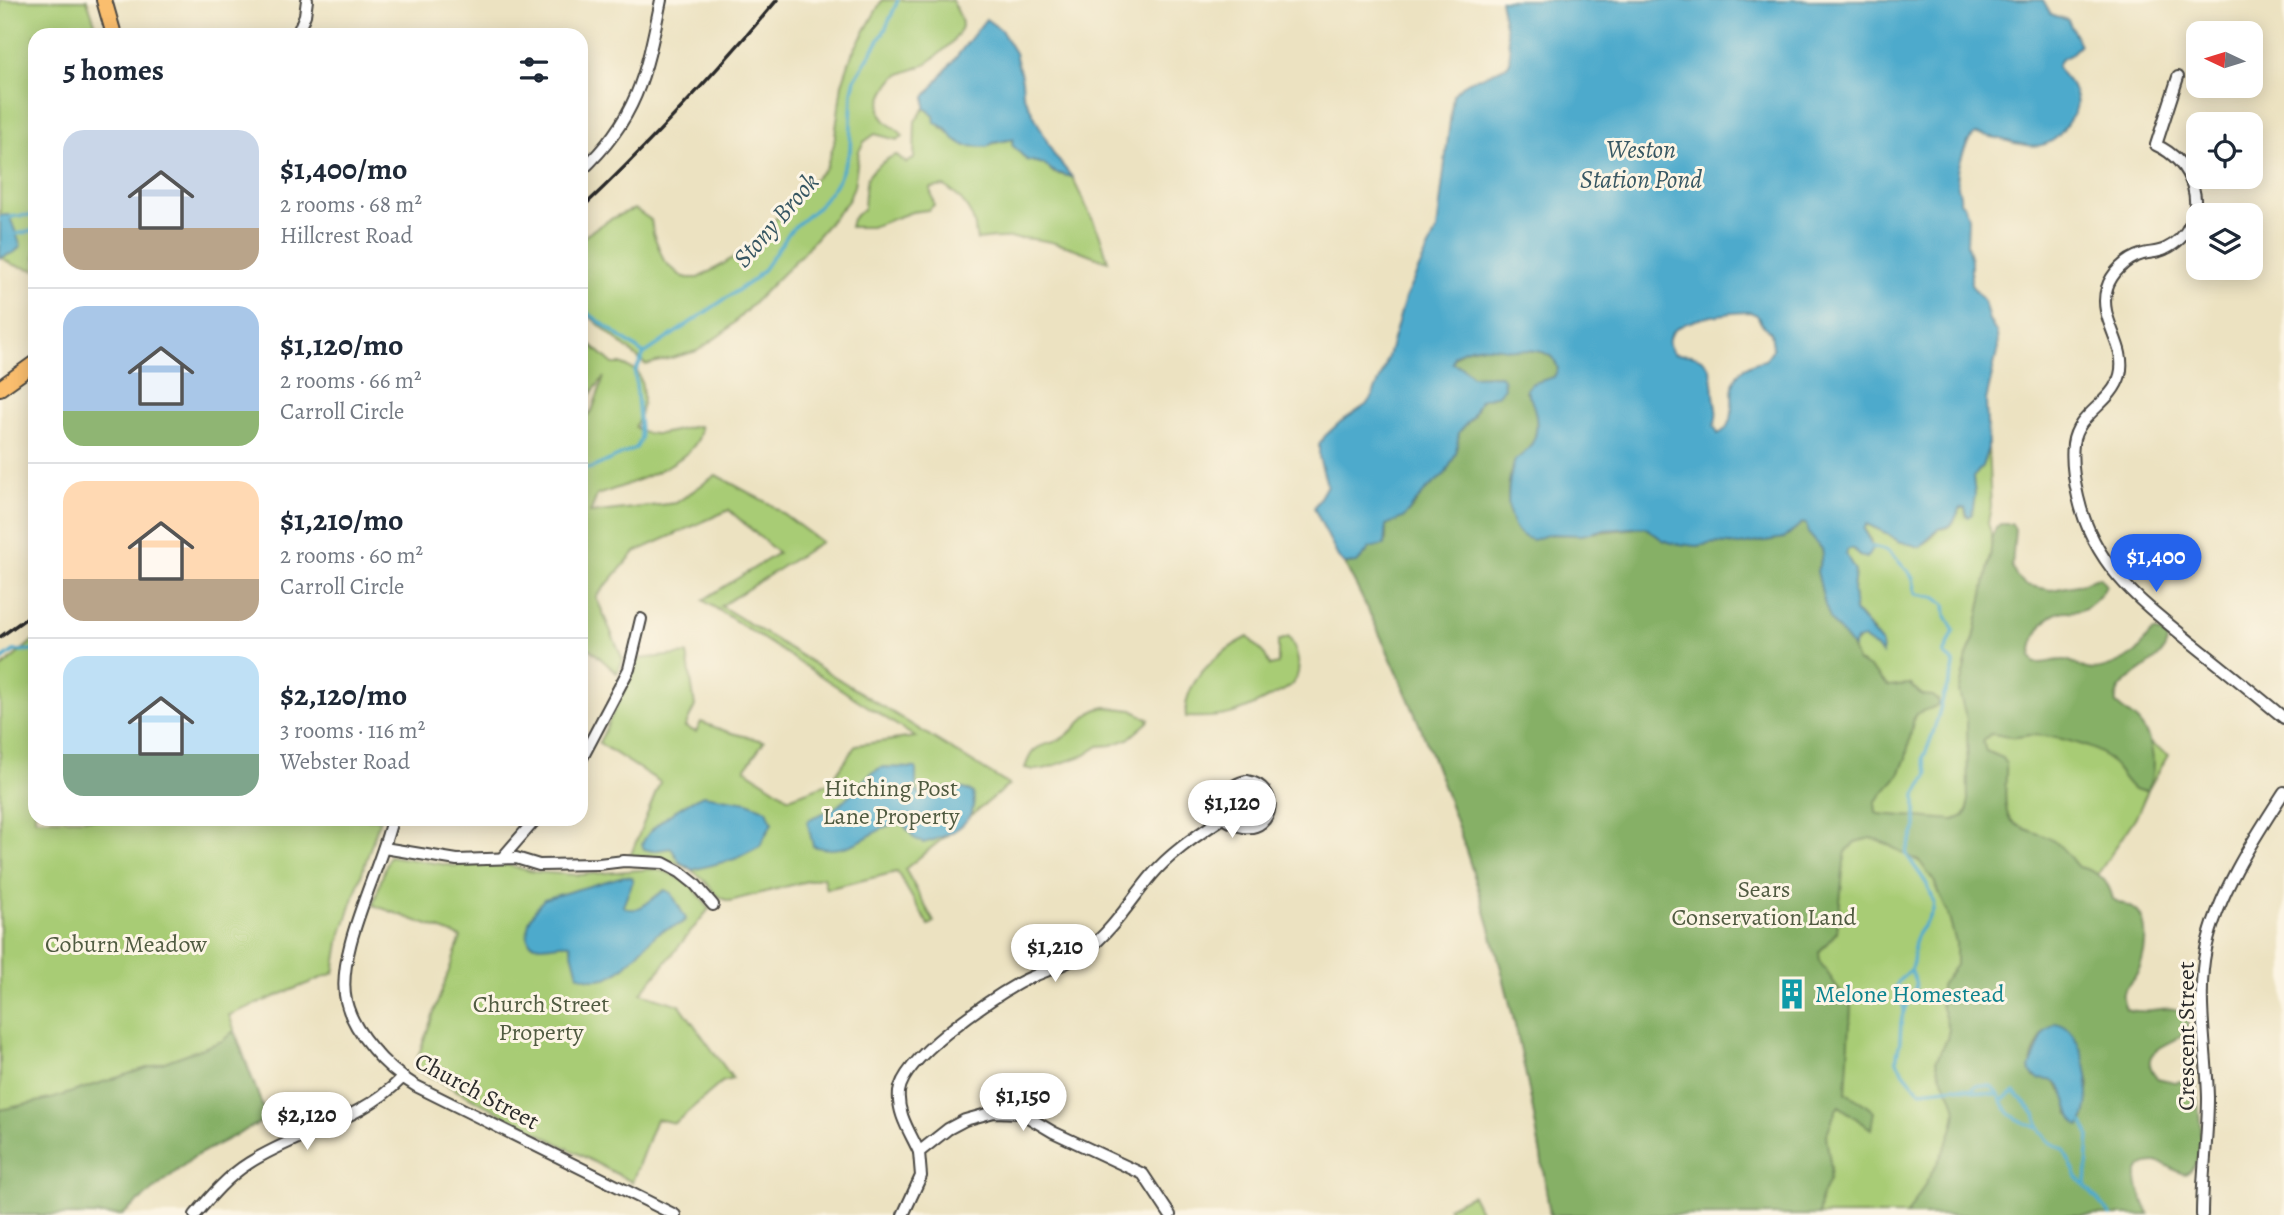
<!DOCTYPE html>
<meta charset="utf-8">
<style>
body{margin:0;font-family:Alegreya,serif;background:#f2f2f3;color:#1f2937;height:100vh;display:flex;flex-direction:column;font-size:26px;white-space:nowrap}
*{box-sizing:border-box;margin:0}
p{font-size:23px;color:#747a83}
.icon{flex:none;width:38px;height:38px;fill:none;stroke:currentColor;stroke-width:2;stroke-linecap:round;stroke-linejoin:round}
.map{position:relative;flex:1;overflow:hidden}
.panel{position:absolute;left:28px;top:28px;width:560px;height:798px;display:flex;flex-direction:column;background:#fff;border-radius:21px;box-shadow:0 4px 18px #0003}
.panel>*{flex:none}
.needle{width:46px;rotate:274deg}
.buttons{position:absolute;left:2186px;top:21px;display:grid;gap:14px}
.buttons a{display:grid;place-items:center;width:77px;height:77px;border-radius:14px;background:#fff;box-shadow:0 4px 18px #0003;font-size:35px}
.price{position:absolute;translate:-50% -60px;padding:0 16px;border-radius:24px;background:#fff;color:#222;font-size:23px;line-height:46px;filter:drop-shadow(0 2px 4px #0008)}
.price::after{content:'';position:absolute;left:50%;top:42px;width:21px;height:16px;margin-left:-10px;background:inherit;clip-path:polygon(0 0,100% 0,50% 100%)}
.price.on{background:#2563eb;color:#fff}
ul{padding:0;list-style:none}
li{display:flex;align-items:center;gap:21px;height:175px;padding:0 35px}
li+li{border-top:2px solid #e0e1e3}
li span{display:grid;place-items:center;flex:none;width:196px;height:140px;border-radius:21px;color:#555}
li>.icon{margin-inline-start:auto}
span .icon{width:84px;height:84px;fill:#fffc;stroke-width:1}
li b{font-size:30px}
h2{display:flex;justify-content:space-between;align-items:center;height:84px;padding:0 35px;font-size:30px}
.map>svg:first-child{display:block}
.green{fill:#a8cc75;stroke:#6a7c50;stroke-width:2}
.forest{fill:#86b066;stroke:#586e48;stroke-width:2;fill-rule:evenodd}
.water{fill:#4eaacc;stroke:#3c6a7c;stroke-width:2;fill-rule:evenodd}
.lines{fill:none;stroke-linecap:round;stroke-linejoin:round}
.stream{stroke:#4eaacc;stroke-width:3.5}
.minor-casing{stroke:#484642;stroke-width:14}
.major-casing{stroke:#484642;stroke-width:18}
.minor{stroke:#fff;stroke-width:10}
.major{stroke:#fabe6e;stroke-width:14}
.rail{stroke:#2b2b2b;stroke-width:3.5}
.labels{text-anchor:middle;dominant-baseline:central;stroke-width:6;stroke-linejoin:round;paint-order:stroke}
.park-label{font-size:24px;fill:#505b41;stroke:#fcf5e5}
.culture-label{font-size:24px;fill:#0d838f;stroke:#fcf5e5;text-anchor:start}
.street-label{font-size:24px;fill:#2b2b2b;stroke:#fcf5e5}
.water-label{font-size:26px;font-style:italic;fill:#375763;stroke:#fcf5e5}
</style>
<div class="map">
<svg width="2284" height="1215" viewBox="0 0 2284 1215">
<rect width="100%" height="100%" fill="#fcf5e5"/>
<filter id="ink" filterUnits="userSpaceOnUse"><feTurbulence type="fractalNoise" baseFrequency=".0143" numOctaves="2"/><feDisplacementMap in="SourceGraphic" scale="14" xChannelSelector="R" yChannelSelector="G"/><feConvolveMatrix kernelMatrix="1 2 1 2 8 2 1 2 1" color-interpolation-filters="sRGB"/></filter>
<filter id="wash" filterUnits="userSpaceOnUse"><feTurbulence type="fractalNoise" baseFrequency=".00686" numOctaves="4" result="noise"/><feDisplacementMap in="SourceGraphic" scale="28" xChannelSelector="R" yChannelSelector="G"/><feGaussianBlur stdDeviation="1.57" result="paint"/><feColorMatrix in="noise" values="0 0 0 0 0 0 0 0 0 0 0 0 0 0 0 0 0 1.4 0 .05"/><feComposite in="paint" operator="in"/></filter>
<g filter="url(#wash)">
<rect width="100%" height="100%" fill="#ece2c1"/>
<!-- green -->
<g class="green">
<polygon points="0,0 87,0 99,35 35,35 35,270 14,265 0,257"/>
<path d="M882,0h70c3,7 10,17 10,25 -1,13 -29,35 -40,41 -8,4 -17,5 -25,10 -9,7 -20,27 -16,38 5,13 16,12 22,22l-6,4 -22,-6 -11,8 -5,9 -5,35 -6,15 -47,54 -74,75 -30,21 -51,14 -65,-56v-70c16,-13 34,-24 54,-30l16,11 2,13 11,28 17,15 7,2h10l24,-13 32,-22 48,-53 24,-22 8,-24 8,-60 10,-30z"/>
<path d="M925,108l9,7 7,12c7,3 11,10 17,14 17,11 37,1 55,-2l-1,6 15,15 17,4 10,9 18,4 28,58 8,26c-14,-4 -28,-11 -42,-15 -28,-9 -60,-10 -89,-6 -2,-6 -1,-11 -3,-17 -5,-17 -16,-28 -30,-37l-14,2 4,17 -6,5 -16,2 -41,15h-21l2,-8 12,-11c2,-22 -2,-32 18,-45 6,-4 8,-7 15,-8l9,8 8,-4 1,-38z"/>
<path d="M581,336l32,28h8l16,7c9,18 7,38 -2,56 18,16 45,0 65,-1 6,34 -78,61 -103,69l-7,18 86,-10 40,-28 54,29 51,38 -100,64 288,179 -104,84 29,53 -5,4 -32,-54 -71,17 -3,-12 -93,24c-13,-3 -17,-11 -26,-21 -21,-20 -46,-25 -74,-23l30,-75 -61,-39 39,-84 49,-5 8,52 -10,21 11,5 5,-10 27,10 36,9 -19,28 44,29 41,-15 26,-38 59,-8 -212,-137 75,-47 -49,-43 -94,42 -39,45 27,63 -6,13 -36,-32v-219l11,-11 12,-34 -23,29z"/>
<path d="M1988,448l3,59 -3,15 4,15 -2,23 -16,79 -7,17 77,17 124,82 -20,35 -11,25 -43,65 -9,335h-535c-31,-227 -99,-447 -205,-651l510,80 5,-6h4l17,14 -8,-21 -18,-20 -2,-20 2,-20 -9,-16 1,-6h7l6,7 12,-15 -8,-12 3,-5 21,10 10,7 28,2 13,-14c20,-1 13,-13 24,-23l2,2 1,7 9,-20 -2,-17 9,-12z"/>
<path d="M1248,637l17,18 5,11 8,-2v-23l11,-4c9,15 16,38 0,50 -5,4 -13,7 -19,10 -31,17 -49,22 -84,20 -4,-36 34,-66 62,-80z"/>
<polygon points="35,639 35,819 380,819 339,942 334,973 229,1015 267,1119 195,1156 122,1215 0,1215 0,669"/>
<path d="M1106,707l26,3 17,9 -1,3 -20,17 -16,6 -13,1 -14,9 -41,14 -10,1 -9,-2c3,-7 4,-14 11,-19 8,-6 17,-5 25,-10 17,-9 23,-29 45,-32z"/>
<polygon points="389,856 455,866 503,864 534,872 578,875 652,869 667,872 685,881 693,887 709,909 641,993 680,1005 733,1079 722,1082 675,1123 656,1119 632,1182 414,1068 461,937 373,905"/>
<polygon points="1472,1195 1482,1215 1452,1215 1448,1207"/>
</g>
<!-- forest -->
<g class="forest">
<path d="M1490,345l53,7 11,7 4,10 -4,8 -23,7 -5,7c13,15 14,40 4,57 -3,5 -8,7 -11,11 -16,19 -13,53 -1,73 42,6 85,0 127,-5l18,13 33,6 20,-3 23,2 45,-7 18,-15 4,1 3,9 13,16 1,5 -6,17 8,34 10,21 13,13 9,22 14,8 17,17 22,-2 12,11 11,1 5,4 1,4c-8,7 -18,4 -25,13l-8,41 -7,17 -24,27 1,10 3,2 75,6 10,-4 4,-7 -1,-89 -8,-28 8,-36 7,-17 16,-79 2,-23 4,-10 5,-3h11l3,5 -3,38 4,9 10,9 25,5 31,-6 13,-6 5,-1 6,9c-5,10 -17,23 -29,25 -6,1 -11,-1 -17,1 -18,5 -28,28 -29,45l4,6c10,1 17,-3 27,-3 9,-1 16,6 25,9 14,4 34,-7 46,-14 10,-6 11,-19 21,-24l7,2 6,6c0,28 -56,37 -51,65 7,6 15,11 22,18 17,18 18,46 10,68h-14c-11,-9 -17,-23 -28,-33 -14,-13 -54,-21 -73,-22 -7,0 -14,3 -21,2 -8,0 -14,-3 -22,-3l-7,8 3,9 17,7 3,5c1,17 -3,32 1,49 5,19 31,18 45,28 12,7 17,17 26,27 20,4 30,12 35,32 7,5 18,6 24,12 14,14 8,49 -1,64 -4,7 -10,11 -13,18 -1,6 0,10 3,16 19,8 51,-11 61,9 13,29 -60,22 -30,60l18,4 16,-2 5,4c1,23 15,78 -11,90 -10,-2 -16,-10 -26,-11 -38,-2 -17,34 -10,52h-242c13,-25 54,-82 48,-109 -4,-16 -16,-28 -19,-45l11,-22 2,-10 -8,-24v-20l15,-20v-22l-9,-32 -12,-28 -15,-21 -41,-22 -8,-2 -16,4 -9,10 -2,10 -7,70 -18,20 1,10 31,45 -5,86 17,10 11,9 -3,17 -32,-23 -3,4 -10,26 5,32 -2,12 -9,20 -1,15h-269c-31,-227 -99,-447 -205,-651 12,1 18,-6 25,-16l11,-2 5,-6v-15l25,-15 13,-18 22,-19 10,-20 3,-21 14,-15 7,-17 12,-3 8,-22 -28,1 -10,-9 -10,-4v-3l11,-10zM2044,1032l38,23 7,29 -5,36 -15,-6 -2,-16 -13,-17 -20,-4c-8,-14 3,-32 10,-45z"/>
<polygon points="234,1031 267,1119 195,1156 122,1215 0,1215 0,1110 54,1098 156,1065 222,1041"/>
</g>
<!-- water -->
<g class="water">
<path d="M1500,0h543l8,14 17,6 12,25 -10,10 -10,5 -3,6c4,11 15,14 19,32 3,13 -5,19 -11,29 -22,36 -56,10 -89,7 -11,5 -21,39 -18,52 1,6 3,8 2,16l5,5 3,10 -1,28 4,16v24l13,16 5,19 8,14 1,14 -12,53 2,47 -6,18 -9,12 2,17 -3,20 -4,2 -3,-9h-5c-12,30 -13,12 -28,26 -4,5 -6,9 -12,13l-22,-6 -10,-7 -21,-10 -3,5 9,18 -6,11 -7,-2 -6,-7h-6l-2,5 9,17 -2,20 2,20 26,32 1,11 -18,-16 -8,2 -3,8 -22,-27 -6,-16 -8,-34 6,-17 -1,-5 -14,-16 -2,-9 -4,-1 -18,15 -45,7 -23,-2 -20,3 -25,-3 -8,-3 -18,-13 -43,3 -20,5 -32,-1 -17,6c-33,-7 -26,-57 -18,-80 29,-18 25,-45 11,-71l5,-5 23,-7 4,-8c-2,-7 -3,-10 -9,-14 -10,-6 -23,-4 -34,-5 -20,-2 -43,-9 -61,6l-2,7 10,4 10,9 28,-1 3,3 1,10 -7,7 -17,5 -8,17 -13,15 -3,21 -10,20 -22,19 -21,26 -17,7 -2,20 -14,3 -13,15 -12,1 -6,-5 -25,-51 13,-23 -8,-28v-12l6,-9 14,-13 27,-18 7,-10 11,-25 21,-72 32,-68 16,-135c14,-18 40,-19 56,-31l1,-14zM1750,312l7,3 5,10 9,7 2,17 -8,11c-59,13 -13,58 -47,74l-4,-8c5,-13 1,-19 0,-32 -1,-18 -2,-35 -23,-39 -6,-1 -11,0 -17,-1 -28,-34 59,-42 76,-42z"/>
<polygon points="986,19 1001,30 1015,53 1022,80 1023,94 1054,155 1072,177 1054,172 1044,164 1027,160 1012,145 1013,139 993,143 987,147 966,146 954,139 946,128 935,123 934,115 925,108 925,97"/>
<polygon points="0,215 9,215 21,246 15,252 0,258"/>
<path d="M883,767l33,1v20l2,5c17,-2 41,-10 55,0 6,30 -25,44 -50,50l-9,-5 -11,-14c-24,-5 -47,36 -90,22l-6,-25c9,-7 20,-8 29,-14 16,-11 29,-34 47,-40z"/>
<path d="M703,795l45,7 19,8 5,13 -12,23 -25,13 -42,11 -13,-8 -9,-14 -19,3 -8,-2 -2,-5c8,-19 43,-41 61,-49z"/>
<path d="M624,876l7,1 2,4 -10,25c15,11 29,-9 42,-16l7,4 14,25c-7,10 -19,7 -28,14 -25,21 -42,59 -80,42l-8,-31c-15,-2 -26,6 -40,-1 -8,-16 3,-32 14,-44z"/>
<path d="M2055,1023c31,2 42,81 25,103 -17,-9 -9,-44 -31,-46 -3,-1 -7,0 -11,-1l-7,-6 -1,-5 14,-36z"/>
</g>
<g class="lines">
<!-- stream -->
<g class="stream">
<polyline points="0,220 16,216 35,215"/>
<polyline points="12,235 35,230"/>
<polyline points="581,308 644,354"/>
<polyline points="581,469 592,468 636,448 641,439 640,430 635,372 644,354 753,280 764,269 791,230 818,207 838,181 850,151 852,92 855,79 885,30 898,0"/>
<path d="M1873,547l15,4 20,20 5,8 3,15 19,3 10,7 1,12 8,15 -10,24 10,8c0,13 -6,20 -10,32 -6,21 -11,43 -21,63l5,16 -12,21v32l-10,26c8,16 23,28 27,47 4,17 -13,25 -18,39 -4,11 2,21 -6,32 -4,6 -13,8 -12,17 1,6 5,14 7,21"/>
<polyline points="0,661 14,651 35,650"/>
<path d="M1910,970c13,21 0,23 -6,41 -4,9 -3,18 -4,28 0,7 -4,14 -3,22 2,6 18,26 24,30l34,-4 41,8"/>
<path d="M1971,1090l5,-5 15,1c7,7 11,15 16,24 5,9 22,14 31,18"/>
<polyline points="2003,1099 2015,1092 2035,1114 2041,1132 2050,1142 2064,1150 2077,1177 2111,1215"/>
<polyline points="2083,1123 2089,1135 2086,1185"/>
</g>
</g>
</g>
<g filter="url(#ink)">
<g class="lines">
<!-- minor casing -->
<g class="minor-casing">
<g id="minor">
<polyline points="297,35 305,15 307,0"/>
<path d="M2178,77l-22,68c18,8 31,23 37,42 7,25 -4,51 -28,62 -8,4 -17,3 -25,6 -14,4 -29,19 -33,33 -10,31 21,57 13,87 -8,29 -43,38 -47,69 -2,17 1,36 5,53 16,70 62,104 115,147 30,24 61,49 91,74"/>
<path d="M581,171c57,-53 65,-98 80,-171"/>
<polyline points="581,760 629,669 641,619"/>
<path d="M1247,781c34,6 27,50 -3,46 -8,-1 -15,-6 -21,-9 2,-18 3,-34 24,-37z"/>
<path d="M392,819c-11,50 -57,133 -46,182 4,17 14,33 26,47 13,16 27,28 44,38l259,129"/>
<polyline points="384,848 457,860 516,858 539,865 599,864 624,861 663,863 680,872 695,884 713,905"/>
<polyline points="503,857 536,819"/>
<path d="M919,1152c-9,-20 -22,-38 -20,-60 4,-34 90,-92 120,-109 22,-12 48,-17 67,-32 27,-21 45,-51 66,-76 19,-23 46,-40 71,-57"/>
<path d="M195,1215c16,-19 33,-39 54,-52 50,-32 112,-42 153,-85"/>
<polyline points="903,1215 921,1176 919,1152 948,1129 965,1120 994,1112 1021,1113 1053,1132 1143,1174 1170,1215"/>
<path d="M2202,1215c0,-39 6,-78 6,-117 -1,-48 -12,-101 -2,-149 12,-56 47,-109 78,-157"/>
</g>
</g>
<!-- major casing -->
<g class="major-casing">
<g id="major">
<polyline points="104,0 114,35"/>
<polyline points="0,388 35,363"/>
</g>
</g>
<!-- minor -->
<use href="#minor" class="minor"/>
<!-- major -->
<use href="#major" class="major"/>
<!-- rail -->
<g class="rail">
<path d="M581,209c70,-66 134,-136 196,-209"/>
<polyline points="0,637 35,612"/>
</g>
</g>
</g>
<!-- icons -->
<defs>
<g id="building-bare" transform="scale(2.415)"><path d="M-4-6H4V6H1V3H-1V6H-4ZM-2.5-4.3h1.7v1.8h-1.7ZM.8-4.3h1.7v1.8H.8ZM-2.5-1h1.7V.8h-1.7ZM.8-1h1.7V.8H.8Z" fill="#0f9aa8" stroke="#fcf5e5" stroke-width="2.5" paint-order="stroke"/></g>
</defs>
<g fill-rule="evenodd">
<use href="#building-bare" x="1792" y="994"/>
</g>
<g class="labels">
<!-- park labels -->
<g class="park-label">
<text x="891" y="788">Hitching Post<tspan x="891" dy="28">Lane Property</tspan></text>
<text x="1764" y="889">Sears<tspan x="1764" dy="28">Conservation Land</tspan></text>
<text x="126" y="944">Coburn Meadow</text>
<text x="541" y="1004">Church Street<tspan x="541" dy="28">Property</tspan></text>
</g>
<!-- culture labels -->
<g class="culture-label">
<text x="1815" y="994">Melone Homestead</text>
</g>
<!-- street labels -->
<g class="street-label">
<text transform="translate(2186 1036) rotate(-90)">Crescent Street</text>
<text transform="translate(477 1091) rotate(28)">Church Street</text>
</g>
<!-- water labels -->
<g class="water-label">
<text x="1641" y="149">Weston<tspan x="1641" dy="30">Station Pond</tspan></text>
<text transform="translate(776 220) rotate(-49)">Stony Brook</text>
</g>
</g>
</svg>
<div class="buttons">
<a><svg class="needle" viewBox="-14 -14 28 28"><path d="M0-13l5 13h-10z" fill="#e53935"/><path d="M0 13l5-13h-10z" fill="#747a83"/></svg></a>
<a><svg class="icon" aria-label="locate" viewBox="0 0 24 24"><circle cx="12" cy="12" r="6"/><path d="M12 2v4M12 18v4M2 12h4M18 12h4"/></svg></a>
<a><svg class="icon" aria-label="layers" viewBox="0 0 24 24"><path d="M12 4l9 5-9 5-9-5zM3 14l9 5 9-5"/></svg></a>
</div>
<b class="price on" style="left:2156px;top:594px">$1,400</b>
<b class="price" style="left:1232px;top:840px">$1,120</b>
<b class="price" style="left:1055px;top:984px">$1,210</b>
<b class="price" style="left:1023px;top:1133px">$1,150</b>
<b class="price" style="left:307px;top:1152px">$2,120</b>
<section class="panel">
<h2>5 homes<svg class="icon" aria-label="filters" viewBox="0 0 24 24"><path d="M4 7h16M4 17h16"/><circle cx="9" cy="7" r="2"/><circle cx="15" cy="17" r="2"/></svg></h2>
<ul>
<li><span style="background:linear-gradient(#c9d6e8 70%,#b9a48a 0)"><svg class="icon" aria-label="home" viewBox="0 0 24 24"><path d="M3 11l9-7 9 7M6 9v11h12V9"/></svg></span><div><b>$1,400/mo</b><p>2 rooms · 68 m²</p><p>Hillcrest Road</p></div></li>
<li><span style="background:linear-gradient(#a9c7e8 75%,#8fb573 0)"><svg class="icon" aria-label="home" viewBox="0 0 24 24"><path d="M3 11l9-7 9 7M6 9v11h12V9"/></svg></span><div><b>$1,120/mo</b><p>2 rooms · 66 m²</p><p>Carroll Circle</p></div></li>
<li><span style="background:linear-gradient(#ffd9b3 70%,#b9a48a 0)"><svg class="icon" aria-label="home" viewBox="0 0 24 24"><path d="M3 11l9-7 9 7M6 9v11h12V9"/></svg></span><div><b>$1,210/mo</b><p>2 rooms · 60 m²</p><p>Carroll Circle</p></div></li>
<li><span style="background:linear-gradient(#bfe0f5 70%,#7fa58c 0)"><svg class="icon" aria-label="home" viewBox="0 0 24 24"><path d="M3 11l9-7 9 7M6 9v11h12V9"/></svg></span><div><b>$2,120/mo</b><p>3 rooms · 116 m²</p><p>Webster Road</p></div></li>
</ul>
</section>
</div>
